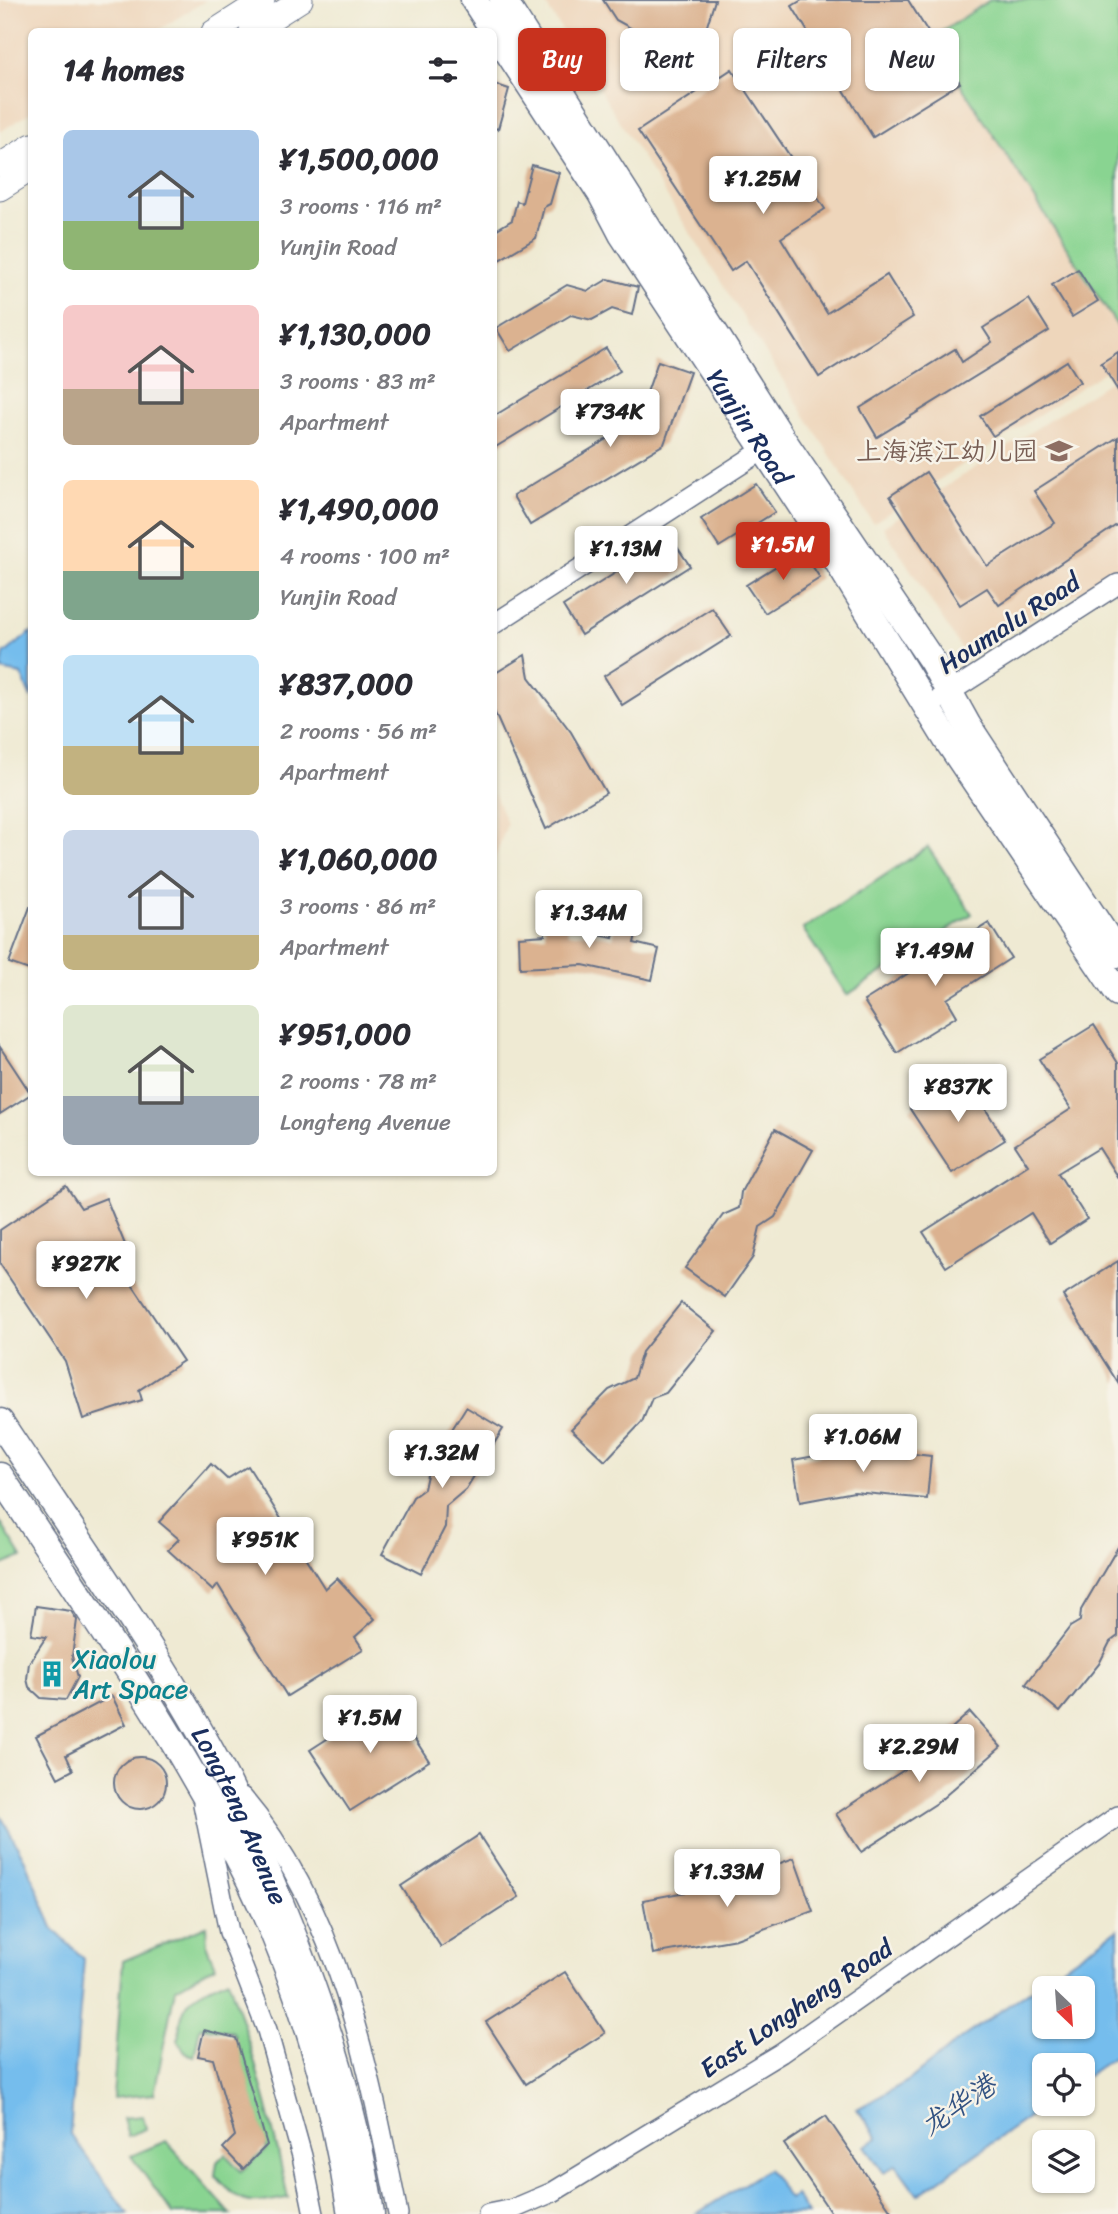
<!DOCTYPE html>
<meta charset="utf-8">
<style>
body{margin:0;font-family:Sriracha,"LXGW WenKai TC",sans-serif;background:#f2f2f3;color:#2b2b33;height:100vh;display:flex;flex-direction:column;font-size:26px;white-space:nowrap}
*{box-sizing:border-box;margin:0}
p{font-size:23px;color:#7c7c81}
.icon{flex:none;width:38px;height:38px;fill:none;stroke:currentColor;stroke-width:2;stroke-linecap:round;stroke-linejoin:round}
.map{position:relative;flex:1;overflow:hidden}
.side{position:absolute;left:28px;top:28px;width:469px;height:1148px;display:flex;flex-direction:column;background:#fff;border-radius:10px;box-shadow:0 2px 5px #0004}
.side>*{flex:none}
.guide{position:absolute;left:518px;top:28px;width:494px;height:63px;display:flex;gap:14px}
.needle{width:46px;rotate:155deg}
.buttons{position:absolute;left:1032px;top:1976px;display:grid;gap:14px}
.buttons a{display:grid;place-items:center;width:63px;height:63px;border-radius:10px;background:#fff;box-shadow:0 2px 5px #0004;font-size:35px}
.price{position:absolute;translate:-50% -60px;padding:0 16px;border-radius:7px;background:#fff;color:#222;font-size:23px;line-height:46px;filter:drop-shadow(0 2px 4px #0008)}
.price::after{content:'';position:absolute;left:50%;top:42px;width:21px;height:16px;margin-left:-10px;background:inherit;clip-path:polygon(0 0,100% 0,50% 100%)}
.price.active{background:#c8321e;color:#fff}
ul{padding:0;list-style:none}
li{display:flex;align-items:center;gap:21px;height:175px;padding:0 35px}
li span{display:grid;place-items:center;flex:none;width:196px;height:140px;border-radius:10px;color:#555}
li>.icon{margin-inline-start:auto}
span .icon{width:84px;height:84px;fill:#fffc;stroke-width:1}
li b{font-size:30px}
h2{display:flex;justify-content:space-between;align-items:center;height:84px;padding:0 35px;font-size:30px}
.pill{padding:0 24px;border-radius:10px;background:#fff;box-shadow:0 2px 5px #0004;font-size:24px;line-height:63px}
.pill.active{background:#c8321e;color:#fff}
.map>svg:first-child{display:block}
.built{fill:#eed6bb}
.green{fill:#89d491;stroke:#528278;stroke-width:2}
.water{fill:#75bded;stroke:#4876a6;stroke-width:2;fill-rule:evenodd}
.building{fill:#dbb290}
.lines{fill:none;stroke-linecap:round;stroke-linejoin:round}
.minor-casing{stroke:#657087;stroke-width:22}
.tertiary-casing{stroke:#657087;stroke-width:25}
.secondary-casing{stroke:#657087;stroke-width:29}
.minor{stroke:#fff;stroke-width:19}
.tertiary{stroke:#fff;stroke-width:23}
.secondary{stroke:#fff;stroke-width:26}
.labels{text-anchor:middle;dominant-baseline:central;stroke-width:5;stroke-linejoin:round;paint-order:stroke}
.street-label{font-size:26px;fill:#1b2f5e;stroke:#f7f3e8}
.education-label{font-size:26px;fill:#785e54;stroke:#f7f3e8;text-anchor:end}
.culture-label{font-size:26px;fill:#0d838f;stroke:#f7f3e8;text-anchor:start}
.water-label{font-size:28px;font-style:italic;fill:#325282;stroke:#f7f3e8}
</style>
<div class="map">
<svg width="1118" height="2214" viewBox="0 0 1118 2214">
<rect width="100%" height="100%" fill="#f7f3e8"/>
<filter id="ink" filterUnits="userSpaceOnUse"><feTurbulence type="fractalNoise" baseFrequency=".0143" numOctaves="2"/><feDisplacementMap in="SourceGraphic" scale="14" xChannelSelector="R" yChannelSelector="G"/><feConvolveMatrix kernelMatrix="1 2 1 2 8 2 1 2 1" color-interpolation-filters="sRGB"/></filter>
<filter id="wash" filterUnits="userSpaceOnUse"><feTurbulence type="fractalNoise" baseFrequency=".00686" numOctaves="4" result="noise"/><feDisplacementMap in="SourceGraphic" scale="28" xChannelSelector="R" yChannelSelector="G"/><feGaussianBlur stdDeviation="1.57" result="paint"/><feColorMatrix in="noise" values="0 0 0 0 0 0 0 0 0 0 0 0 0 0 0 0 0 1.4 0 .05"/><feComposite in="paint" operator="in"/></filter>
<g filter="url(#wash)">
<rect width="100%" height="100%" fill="#efead3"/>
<!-- built -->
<g class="built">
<polygon points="0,0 206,0 157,31 32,32 31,112 0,132"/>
<polygon points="543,0 1118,0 1118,363 873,523"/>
<polygon points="1118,376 1118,570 966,656 883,527"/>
<polygon points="494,793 507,824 494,861"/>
</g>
<!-- green -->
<g class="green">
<polygon points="990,0 1118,0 1118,327 931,39"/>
<polygon points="928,847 972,914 847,995 803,929"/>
<polygon points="0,1522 22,1557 0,1566"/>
<polygon points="206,1926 207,1947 215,1966 175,1989 154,2094 113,2098 123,1961"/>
<path d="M228,1979c25,72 45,144 60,219 -42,6 -43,11 -73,-23l2,-13 8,-8 16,17 26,-22 -34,-117 -33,-5 -6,30 -8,-4 -8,-12c3,-43 13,-45 50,-62z"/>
<polygon points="143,2116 146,2129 128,2136 123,2118"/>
<polygon points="166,2141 229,2212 231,2214 173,2214 131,2156"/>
</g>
<!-- water -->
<g class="water">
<polygon points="31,632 31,698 21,674 1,670 4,654"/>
<polygon points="0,1814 25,1860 54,1930 84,1959 70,2134 128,2214 0,2214"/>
<path d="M1118,1929v125l-35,24v-13h-38v39h2l-129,91 -22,-30 -12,8 -19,-27 13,-8 -21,-29 51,-28 55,-44zM1083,1988v38h-38v-38z"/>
<polygon points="768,2169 789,2199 795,2195 808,2214 696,2214"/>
</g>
<g id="blocks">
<!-- building -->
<g class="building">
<polygon points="603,0 715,0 705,32 674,52 616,20"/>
<polygon points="802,0 908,0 960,83 873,137 792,6"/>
<polygon points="732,69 825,209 781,238 827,313 887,275 913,317 819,377 746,261 731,271 638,131"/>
<polygon points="494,84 509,89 498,129 494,128"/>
<polygon points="532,165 559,173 550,204 544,207 536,238 494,263 494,231 512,220 517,201 522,203"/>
<polygon points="1078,269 1098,301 1072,317 1052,285"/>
<polygon points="608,279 638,287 632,315 612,309 592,320 571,315 510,351 496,328 567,285 588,291"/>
<polygon points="1029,299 1049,331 877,437 860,408 955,349 962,362 992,342 983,328"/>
<polygon points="606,348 620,371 494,448 494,416"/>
<polygon points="1118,352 1118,391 1101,363"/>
<polygon points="658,361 690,372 664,444 530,525 513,496 637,421"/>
<polygon points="1067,361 1080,382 993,436 980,416"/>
<polygon points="1118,437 1118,524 999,605 987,588 960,605 890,496 926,472 987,566 1055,523 1034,491"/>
<polygon points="756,484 775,512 719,547 701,519"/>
<polygon points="671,538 690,566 581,635 563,606"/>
<polygon points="802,550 820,578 765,613 746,585"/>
<polygon points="712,608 731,636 622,705 604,676"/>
<polygon points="525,655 529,677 571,732 606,793 546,829 494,711 494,674"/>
<polygon points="30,907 32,907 32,971 9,963"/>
<polygon points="567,920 568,934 591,933 613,938 617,921 638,926 634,943 659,949 652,980 583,965 520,968 519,937 545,935 545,921"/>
<polygon points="989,923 1011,958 947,999 957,1016 897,1053 864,1001"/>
<polygon points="1094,1025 1118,1063 1118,1178 1099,1148 1058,1173 1087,1219 1050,1243 1031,1213 946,1267 923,1232 1028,1165 1015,1145 1071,1109 1039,1059"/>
<polygon points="0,1047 31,1094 0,1114"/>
<polygon points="964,1075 1005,1140 952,1173 910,1109"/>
<polygon points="775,1129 813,1150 775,1217 760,1227 753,1257 725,1297 685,1268 723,1215 739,1208 741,1192"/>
<polygon points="66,1186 81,1208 106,1198 126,1247 111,1253 183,1361 139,1390 142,1400 83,1419 65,1361 0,1264 0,1230"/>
<polygon points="1118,1261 1118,1383 1063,1296"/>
<polygon points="681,1303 716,1331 666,1393 652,1398 642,1422 605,1461 571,1429 609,1390 634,1378 642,1352"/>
<polygon points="466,1407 503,1429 466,1489 446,1506 445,1527 421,1574 382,1554 413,1497 424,1489 429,1466"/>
<polygon points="858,1448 931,1456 927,1499 854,1492 800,1502 793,1460"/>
<polygon points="211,1464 227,1479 248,1466 325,1589 337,1578 375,1619 355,1637 363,1649 287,1696 218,1585 213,1591 168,1550 179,1539 159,1522"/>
<polygon points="1118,1547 1118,1636 1110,1642 1099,1664 1060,1712 1026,1684 1070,1627 1080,1621 1081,1610"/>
<polygon points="36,1606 71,1611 77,1620 72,1657 78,1677 66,1700 41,1698 29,1687 27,1679 29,1663 46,1637 31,1635"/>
<polygon points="112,1696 126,1724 66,1755 73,1770 58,1778 36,1736"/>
<polygon points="389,1699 429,1761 350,1811 310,1750"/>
<polygon points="970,1712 1001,1747 937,1803 861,1852 836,1814 907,1768"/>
<circle cx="140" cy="1783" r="26"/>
<polygon points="479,1835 519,1897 441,1947 401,1886"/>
<polygon points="794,1858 813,1911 736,1939 653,1954 643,1900 717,1886"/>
<polygon points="565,1972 605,2033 526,2084 486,2022"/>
<polygon points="204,2030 236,2038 267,2145 243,2169 223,2148 235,2136 213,2059 198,2056"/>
<polygon points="826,2116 893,2214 832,2214 784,2144"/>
</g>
</g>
</g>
<g filter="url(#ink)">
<use href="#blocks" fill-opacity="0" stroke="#657087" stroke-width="2"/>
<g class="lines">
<!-- minor casing -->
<g class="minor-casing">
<g id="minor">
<polyline points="494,624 763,450"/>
<polyline points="939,699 1118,584"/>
<path d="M242,1797c97,114 128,274 156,417"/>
<polyline points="203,1804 229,1932 267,2030 302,2156 314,2214"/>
<polyline points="488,2214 513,2209 553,2192 781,2053 1118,1816"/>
</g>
</g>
<!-- tertiary casing -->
<g class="tertiary-casing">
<g id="tertiary">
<polyline points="213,32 263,0"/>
<polyline points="251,32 301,0"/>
<polyline points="0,165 32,145"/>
<polyline points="0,189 32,169"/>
</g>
</g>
<!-- secondary casing -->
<g class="secondary-casing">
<g id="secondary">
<path id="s1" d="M474,0l127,194 21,40 211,320 114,186 171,253"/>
<polyline points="503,0 781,437 932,661 968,726 1118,954"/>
<path id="s2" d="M0,1422c77,117 161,233 226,357 17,33 31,68 45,102 45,107 83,217 100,333"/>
<path d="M0,1476c87,131 180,263 250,405 50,103 84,220 101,333"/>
</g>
</g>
<!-- minor -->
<use href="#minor" class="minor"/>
<!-- tertiary -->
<use href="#tertiary" class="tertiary"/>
<!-- secondary -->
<use href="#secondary" class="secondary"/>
</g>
</g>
<!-- icons -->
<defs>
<g id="school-bare" transform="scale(2.1)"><path d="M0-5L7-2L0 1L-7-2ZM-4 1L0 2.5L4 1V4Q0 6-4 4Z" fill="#8d6e63" stroke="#f7f3e8" stroke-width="2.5" paint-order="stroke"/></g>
<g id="building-bare" transform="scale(2.1)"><path d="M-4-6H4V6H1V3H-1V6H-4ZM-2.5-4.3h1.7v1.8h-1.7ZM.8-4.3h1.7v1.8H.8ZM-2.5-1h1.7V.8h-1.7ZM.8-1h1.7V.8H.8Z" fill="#0f9aa8" stroke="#f7f3e8" stroke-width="2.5" paint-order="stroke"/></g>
</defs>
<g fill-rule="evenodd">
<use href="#school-bare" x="1059" y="451"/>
<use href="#building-bare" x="52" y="1674"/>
</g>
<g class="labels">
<!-- street labels -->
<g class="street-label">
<text stroke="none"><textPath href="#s1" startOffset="508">Yunjin Road</textPath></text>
<text transform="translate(1009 623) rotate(-33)">Houmalu Road</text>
<text stroke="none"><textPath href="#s2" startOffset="462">Longteng Avenue</textPath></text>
<text transform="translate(796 2008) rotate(-34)">East Longheng Road</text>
</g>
<!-- education labels -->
<g class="education-label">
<text x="1038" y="451">上海滨江幼儿园</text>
</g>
<!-- culture labels -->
<g class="culture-label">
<text x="73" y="1659">Xiaolou<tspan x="73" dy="30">Art Space</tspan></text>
</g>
<!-- water labels -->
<g class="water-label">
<text transform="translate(958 2105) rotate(-34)">龙华港</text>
</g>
</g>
</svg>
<div class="buttons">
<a><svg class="needle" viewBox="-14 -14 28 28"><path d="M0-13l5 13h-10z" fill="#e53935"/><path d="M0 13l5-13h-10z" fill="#7c7c81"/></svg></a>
<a><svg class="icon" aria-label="locate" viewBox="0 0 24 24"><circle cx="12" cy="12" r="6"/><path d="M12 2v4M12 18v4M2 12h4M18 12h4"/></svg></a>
<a><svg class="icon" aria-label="layers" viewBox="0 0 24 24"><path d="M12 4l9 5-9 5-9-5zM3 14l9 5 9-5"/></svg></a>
</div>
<b class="price" style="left:763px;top:216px">¥1.25M</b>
<b class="price" style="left:610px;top:449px">¥734K</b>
<b class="price active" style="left:783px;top:582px">¥1.5M</b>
<b class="price" style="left:626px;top:586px">¥1.13M</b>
<b class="price" style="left:589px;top:950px">¥1.34M</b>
<b class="price" style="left:935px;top:988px">¥1.49M</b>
<b class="price" style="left:958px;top:1124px">¥837K</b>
<b class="price" style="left:86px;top:1301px">¥927K</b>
<b class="price" style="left:863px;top:1474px">¥1.06M</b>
<b class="price" style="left:442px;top:1490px">¥1.32M</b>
<b class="price" style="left:265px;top:1577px">¥951K</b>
<b class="price" style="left:370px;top:1755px">¥1.5M</b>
<b class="price" style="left:919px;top:1784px">¥2.29M</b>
<b class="price" style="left:727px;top:1909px">¥1.33M</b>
<div class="guide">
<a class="pill active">Buy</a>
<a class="pill">Rent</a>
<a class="pill">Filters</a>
<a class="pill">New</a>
</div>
<section class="side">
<h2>14 homes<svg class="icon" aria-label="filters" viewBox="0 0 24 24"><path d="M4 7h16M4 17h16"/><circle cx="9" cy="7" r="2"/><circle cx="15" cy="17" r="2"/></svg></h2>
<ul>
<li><span style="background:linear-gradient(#a9c7e8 65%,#8fb573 0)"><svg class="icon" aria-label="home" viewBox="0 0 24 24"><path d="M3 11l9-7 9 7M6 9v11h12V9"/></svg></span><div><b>¥1,500,000</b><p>3 rooms · 116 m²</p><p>Yunjin Road</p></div></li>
<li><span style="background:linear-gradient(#f6c9c9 60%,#b9a48a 0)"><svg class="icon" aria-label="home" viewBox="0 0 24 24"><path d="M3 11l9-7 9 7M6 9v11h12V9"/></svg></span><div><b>¥1,130,000</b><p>3 rooms · 83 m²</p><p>Apartment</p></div></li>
<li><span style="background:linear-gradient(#ffd9b3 65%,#7fa58c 0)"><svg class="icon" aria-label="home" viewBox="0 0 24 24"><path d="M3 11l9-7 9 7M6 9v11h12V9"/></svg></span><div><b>¥1,490,000</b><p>4 rooms · 100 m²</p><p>Yunjin Road</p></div></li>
<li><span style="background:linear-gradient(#bfe0f5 65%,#c2b280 0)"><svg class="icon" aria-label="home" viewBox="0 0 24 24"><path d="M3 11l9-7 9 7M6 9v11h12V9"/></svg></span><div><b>¥837,000</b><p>2 rooms · 56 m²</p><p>Apartment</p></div></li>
<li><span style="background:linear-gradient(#c9d6e8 75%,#c2b280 0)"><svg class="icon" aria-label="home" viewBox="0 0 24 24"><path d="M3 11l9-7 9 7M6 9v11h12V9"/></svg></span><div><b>¥1,060,000</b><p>3 rooms · 86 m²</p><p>Apartment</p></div></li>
<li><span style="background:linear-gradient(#dfe7d0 65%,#9aa5b1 0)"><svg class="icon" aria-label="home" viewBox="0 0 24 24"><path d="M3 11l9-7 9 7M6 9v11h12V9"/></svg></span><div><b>¥951,000</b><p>2 rooms · 78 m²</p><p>Longteng Avenue</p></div></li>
</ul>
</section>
</div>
